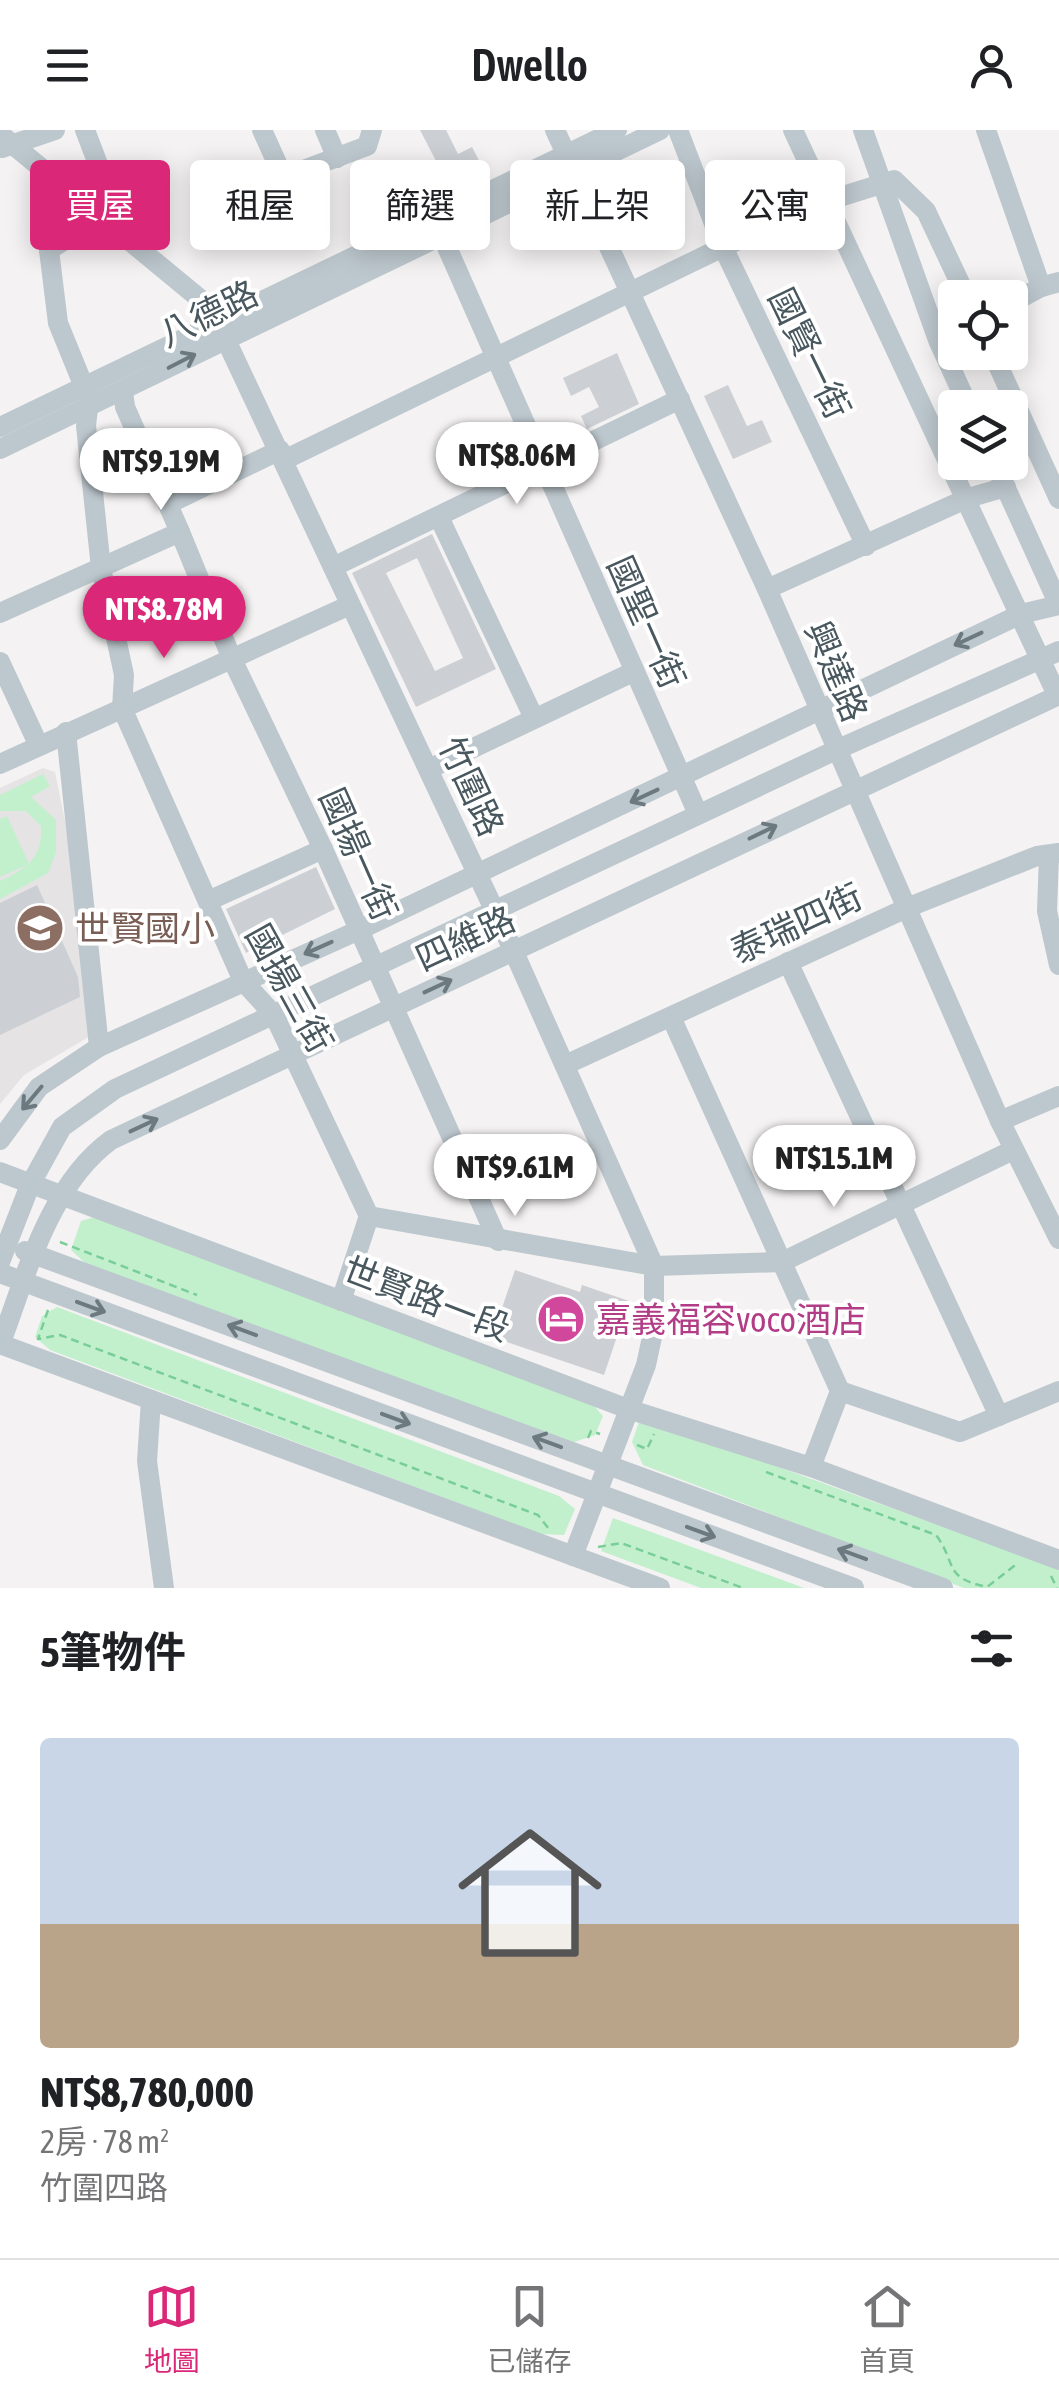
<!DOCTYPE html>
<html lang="zh-TW">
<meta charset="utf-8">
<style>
body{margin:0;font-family:"Asap Condensed","Noto Sans TC",sans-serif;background:#f6f6f6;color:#202124;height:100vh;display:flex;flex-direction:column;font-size:38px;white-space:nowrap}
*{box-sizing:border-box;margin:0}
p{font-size:32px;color:#757577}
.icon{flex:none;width:55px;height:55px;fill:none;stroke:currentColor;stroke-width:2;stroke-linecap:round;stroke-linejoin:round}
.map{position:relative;height:1458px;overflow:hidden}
.details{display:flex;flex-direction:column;background:#fff;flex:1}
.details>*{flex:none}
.hud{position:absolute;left:30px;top:30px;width:1000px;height:90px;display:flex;gap:20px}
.controls{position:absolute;left:938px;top:150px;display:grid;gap:20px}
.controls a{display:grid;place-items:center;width:90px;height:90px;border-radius:10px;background:#fff;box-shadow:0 5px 25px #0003;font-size:50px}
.price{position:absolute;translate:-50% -85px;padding:0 22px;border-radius:35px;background:#fff;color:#222;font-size:32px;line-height:65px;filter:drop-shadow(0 2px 5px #0008)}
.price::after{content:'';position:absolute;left:50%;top:60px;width:30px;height:22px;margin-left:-15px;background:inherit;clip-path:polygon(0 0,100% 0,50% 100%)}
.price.current{background:#db2777;color:#fff}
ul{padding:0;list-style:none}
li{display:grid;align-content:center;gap:20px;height:530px;padding:0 40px}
li span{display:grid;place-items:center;height:310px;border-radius:10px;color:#555}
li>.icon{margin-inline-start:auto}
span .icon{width:180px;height:180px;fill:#fffc;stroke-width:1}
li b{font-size:42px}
h2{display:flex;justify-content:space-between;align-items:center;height:120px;padding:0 40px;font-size:42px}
.pill{padding:0 35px;border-radius:10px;background:#fff;box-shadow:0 5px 25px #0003;font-size:35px;line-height:90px}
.pill.current{background:#db2777;color:#fff}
header{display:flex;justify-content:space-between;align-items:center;height:130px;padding:0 40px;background:#fff;font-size:45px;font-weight:600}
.tabs{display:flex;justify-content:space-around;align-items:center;height:140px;border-top:2px solid #e0e0e0;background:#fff;font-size:28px;color:#757577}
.tabs a{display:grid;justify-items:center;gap:5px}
.tabs .current{color:#db2777}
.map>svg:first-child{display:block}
.education{fill:#e5e3e4}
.green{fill:#c2f0cd}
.building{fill:#ccd0d4;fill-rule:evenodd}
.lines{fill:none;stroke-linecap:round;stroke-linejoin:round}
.path{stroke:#79ce98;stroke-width:2.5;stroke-dasharray:8 5;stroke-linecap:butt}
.minor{stroke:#bdc8ce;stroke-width:20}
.oneway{stroke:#6c7a80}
.labels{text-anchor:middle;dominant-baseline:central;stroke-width:8;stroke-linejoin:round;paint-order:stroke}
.street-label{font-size:35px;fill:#49585f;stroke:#fff}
.education-label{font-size:35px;fill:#785e54;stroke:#fff;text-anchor:start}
.hotel-label{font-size:35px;fill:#b23c85;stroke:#fff;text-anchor:start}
</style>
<header><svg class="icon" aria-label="menu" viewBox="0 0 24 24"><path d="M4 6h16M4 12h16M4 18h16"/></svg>Dwello<svg class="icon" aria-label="person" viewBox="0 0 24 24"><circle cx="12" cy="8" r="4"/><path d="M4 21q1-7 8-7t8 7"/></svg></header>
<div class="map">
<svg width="1059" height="1458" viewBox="0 0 1059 1458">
<rect width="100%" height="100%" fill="#f4f2f2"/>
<!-- education -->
<polygon class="education" points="43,638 55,642 73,731 92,905 24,945 0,974 0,658"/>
<!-- green -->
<g class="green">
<path d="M43,644l7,12 -19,11 25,23v32l-8,21 -48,26v-18c26,-12 43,-23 41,-55l-15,-15h-26v-16z"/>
<polygon points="7,686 29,734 0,747 0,689"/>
<polygon points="98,1086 588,1269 603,1286 595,1305 574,1312 343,1233 84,1132 71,1120 81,1091"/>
<polygon points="57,1177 559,1366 575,1379 564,1405 541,1404 50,1220 35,1207 42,1186"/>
<polygon points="639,1292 660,1294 1059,1439 1059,1458 964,1458 643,1335 632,1312"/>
<polygon points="613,1388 804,1458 701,1458 601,1421"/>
</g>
<!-- building -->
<g class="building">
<polygon points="420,0 446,0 458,24 472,17 483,38 403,79 392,57 436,31"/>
<polygon points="617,223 639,274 587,299 581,286 599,277 589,257 571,266 563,248"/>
<polygon points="728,255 747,296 762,290 772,312 733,329 704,266"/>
<path d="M432,404l64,135 -80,38 -64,-134zM417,428l46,100 -28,13 -49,-98z"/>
<polygon points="316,737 335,779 246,823 226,779"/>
<polygon points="37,755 78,847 80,867 0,905 0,773"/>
<polygon points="515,1140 580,1162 582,1155 629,1171 604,1245 492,1207"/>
</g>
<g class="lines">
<!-- path -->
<g class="path">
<polyline points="60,1112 197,1165"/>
<polyline points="48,1180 38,1209 60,1205 538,1385 549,1399"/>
<polyline points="588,1308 591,1301 600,1304"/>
<polyline points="637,1315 647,1319 654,1304"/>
<path d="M766,1342l170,63c22,30 6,42 51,52l31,-24"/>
<polyline points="598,1417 621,1413 743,1458"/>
<polyline points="1051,1446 1057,1458"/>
</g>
<!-- minor -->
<g class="minor">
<polyline points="262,0 281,42 290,45 367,16 372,0"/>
<polyline points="325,0 337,28"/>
<polyline points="555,0 767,459 1000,991 1059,1109"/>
<polyline points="678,0 723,117 866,416"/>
<polyline points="793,0 1057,565"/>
<polyline points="863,0 938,210 969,278"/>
<polyline points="986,0 1041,157 1059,152"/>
<polyline points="0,4 211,178 514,822 654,1136 654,1198 646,1235 573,1426"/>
<polyline points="2,18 55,0"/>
<polyline points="47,42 49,120 58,193 89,269 86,296 101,438 124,545 122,578 243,851 274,885 369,1086 341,1171"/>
<polyline points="442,106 698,684"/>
<polyline points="49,120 102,87 112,71 85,0"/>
<polyline points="1010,174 1041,157"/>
<polyline points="992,222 1059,369"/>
<polyline points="123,261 125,277 180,402"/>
<polyline points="0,297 617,0"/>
<polyline points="0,319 660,0"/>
<polyline points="284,330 723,117 827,71 894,50 926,81 967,168"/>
<polyline points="994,332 1059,475"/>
<polyline points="168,374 280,320"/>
<polyline points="439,387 533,586"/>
<polyline points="333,437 680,269"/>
<polyline points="767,459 968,368 1006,357"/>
<polyline points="0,483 180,402 232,529 323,719 498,1111"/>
<polyline points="0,532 39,616"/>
<polyline points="66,602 99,917"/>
<polyline points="0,634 350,475"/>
<polyline points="429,639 633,542"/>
<polyline points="1049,725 1047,781 1059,835"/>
<polyline points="208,771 323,719"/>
<polyline points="788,832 999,1286"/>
<polyline points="671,887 840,1261 811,1337"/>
<polyline points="565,935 909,777 1037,726 1059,723"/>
<polyline points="1000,991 1059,966"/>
<polyline points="0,1010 39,957 99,917 357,801 1021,484 1059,475"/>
<polyline points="0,1042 631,1280 811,1337 1059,1430"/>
<polyline points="369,1086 654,1136 782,1132 1013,1020"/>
<polyline points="25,1121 943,1458"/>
<polyline points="0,1132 30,1055 62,997 115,959 836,620 1059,521"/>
<polyline points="0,1143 854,1458"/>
<polyline points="0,1214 660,1458"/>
<path d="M0,1215c26,-69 49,-160 111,-205l948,-445"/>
<polyline points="840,1261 960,1302 1059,1261"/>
<polyline points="151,1270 147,1331 164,1458"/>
</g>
</g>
<!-- one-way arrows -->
<defs><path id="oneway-shaft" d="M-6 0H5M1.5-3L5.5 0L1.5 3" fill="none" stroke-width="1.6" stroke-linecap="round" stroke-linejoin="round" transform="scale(2.5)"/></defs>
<g class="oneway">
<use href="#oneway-shaft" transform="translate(182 231) rotate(-27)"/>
<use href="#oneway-shaft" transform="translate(968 509) rotate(155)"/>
<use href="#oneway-shaft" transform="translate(644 666) rotate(155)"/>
<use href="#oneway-shaft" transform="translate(763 702) rotate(-26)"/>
<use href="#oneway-shaft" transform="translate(318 818) rotate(156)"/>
<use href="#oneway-shaft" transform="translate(438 856) rotate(-25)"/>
<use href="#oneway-shaft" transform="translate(32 968) rotate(130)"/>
<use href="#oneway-shaft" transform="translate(144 995) rotate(-25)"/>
<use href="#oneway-shaft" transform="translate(91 1177) rotate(20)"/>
<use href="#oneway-shaft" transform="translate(242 1200) rotate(-160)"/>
<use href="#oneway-shaft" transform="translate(396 1289) rotate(20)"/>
<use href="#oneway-shaft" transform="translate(547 1312) rotate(-160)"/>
<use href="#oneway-shaft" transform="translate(701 1402) rotate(20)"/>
<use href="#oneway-shaft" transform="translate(852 1424) rotate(-160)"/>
</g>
<!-- icons -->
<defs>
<g id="school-disc" transform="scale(2.5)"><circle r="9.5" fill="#8d6e63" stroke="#fff"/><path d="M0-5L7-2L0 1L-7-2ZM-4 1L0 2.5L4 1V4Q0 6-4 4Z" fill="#fff"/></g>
<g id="hotel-disc" transform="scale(2.5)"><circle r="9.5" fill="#d1479c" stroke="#fff"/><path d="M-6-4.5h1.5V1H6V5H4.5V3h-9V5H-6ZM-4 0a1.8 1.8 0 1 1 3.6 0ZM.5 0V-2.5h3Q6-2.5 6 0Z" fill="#fff"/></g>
</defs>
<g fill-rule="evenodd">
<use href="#school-disc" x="40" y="798"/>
<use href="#hotel-disc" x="561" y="1189"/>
</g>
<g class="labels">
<!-- street labels -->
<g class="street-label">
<text transform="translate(208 183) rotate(-26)">八德路</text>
<text transform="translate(810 223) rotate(64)">國賢一街</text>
<text transform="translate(647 492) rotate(66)">國聖一街</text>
<text transform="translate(837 541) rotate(67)">興達路</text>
<text transform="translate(472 656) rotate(65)">竹圍路</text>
<text transform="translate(359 724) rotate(66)">國揚一街</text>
<text transform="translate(796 793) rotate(-25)">泰瑞四街</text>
<text transform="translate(465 808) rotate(-25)">四維路</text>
<text transform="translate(290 858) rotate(61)">國揚三街</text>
<text transform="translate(427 1168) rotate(21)">世賢路一段</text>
</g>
<!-- education labels -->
<g class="education-label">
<text x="75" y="798">世賢國小</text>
</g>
<!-- hotel labels -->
<g class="hotel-label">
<text x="596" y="1189">嘉義福容voco酒店</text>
</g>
</g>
</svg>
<div class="controls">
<a><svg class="icon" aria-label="locate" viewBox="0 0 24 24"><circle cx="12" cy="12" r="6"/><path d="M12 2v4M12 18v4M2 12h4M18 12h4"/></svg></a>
<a><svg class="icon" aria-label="layers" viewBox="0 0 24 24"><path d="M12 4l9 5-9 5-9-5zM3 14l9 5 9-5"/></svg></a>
</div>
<b class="price" style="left:517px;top:377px">NT$8.06M</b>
<b class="price" style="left:161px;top:383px">NT$9.19M</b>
<b class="price current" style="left:164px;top:531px">NT$8.78M</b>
<b class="price" style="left:834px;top:1080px">NT$15.1M</b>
<b class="price" style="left:515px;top:1089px">NT$9.61M</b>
<div class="hud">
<a class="pill current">買屋</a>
<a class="pill">租屋</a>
<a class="pill">篩選</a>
<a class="pill">新上架</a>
<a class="pill">公寓</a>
</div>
</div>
<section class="details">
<h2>5筆物件<svg class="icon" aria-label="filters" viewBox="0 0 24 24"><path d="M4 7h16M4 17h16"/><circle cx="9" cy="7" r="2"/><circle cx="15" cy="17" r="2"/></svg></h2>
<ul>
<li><span style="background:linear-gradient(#c9d6e8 60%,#b9a48a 0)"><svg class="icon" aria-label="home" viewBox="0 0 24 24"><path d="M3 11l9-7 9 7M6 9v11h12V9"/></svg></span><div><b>NT$8,780,000</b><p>2房 · 78 m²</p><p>竹圍四路</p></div></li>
</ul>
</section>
<nav class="tabs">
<a class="current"><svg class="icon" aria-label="map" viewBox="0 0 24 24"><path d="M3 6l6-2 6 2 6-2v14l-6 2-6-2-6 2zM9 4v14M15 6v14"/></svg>地圖</a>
<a><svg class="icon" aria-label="saved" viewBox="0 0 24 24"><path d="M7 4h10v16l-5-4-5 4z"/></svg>已儲存</a>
<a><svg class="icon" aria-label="home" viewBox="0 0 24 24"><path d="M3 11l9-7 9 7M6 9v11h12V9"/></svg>首頁</a>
</nav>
